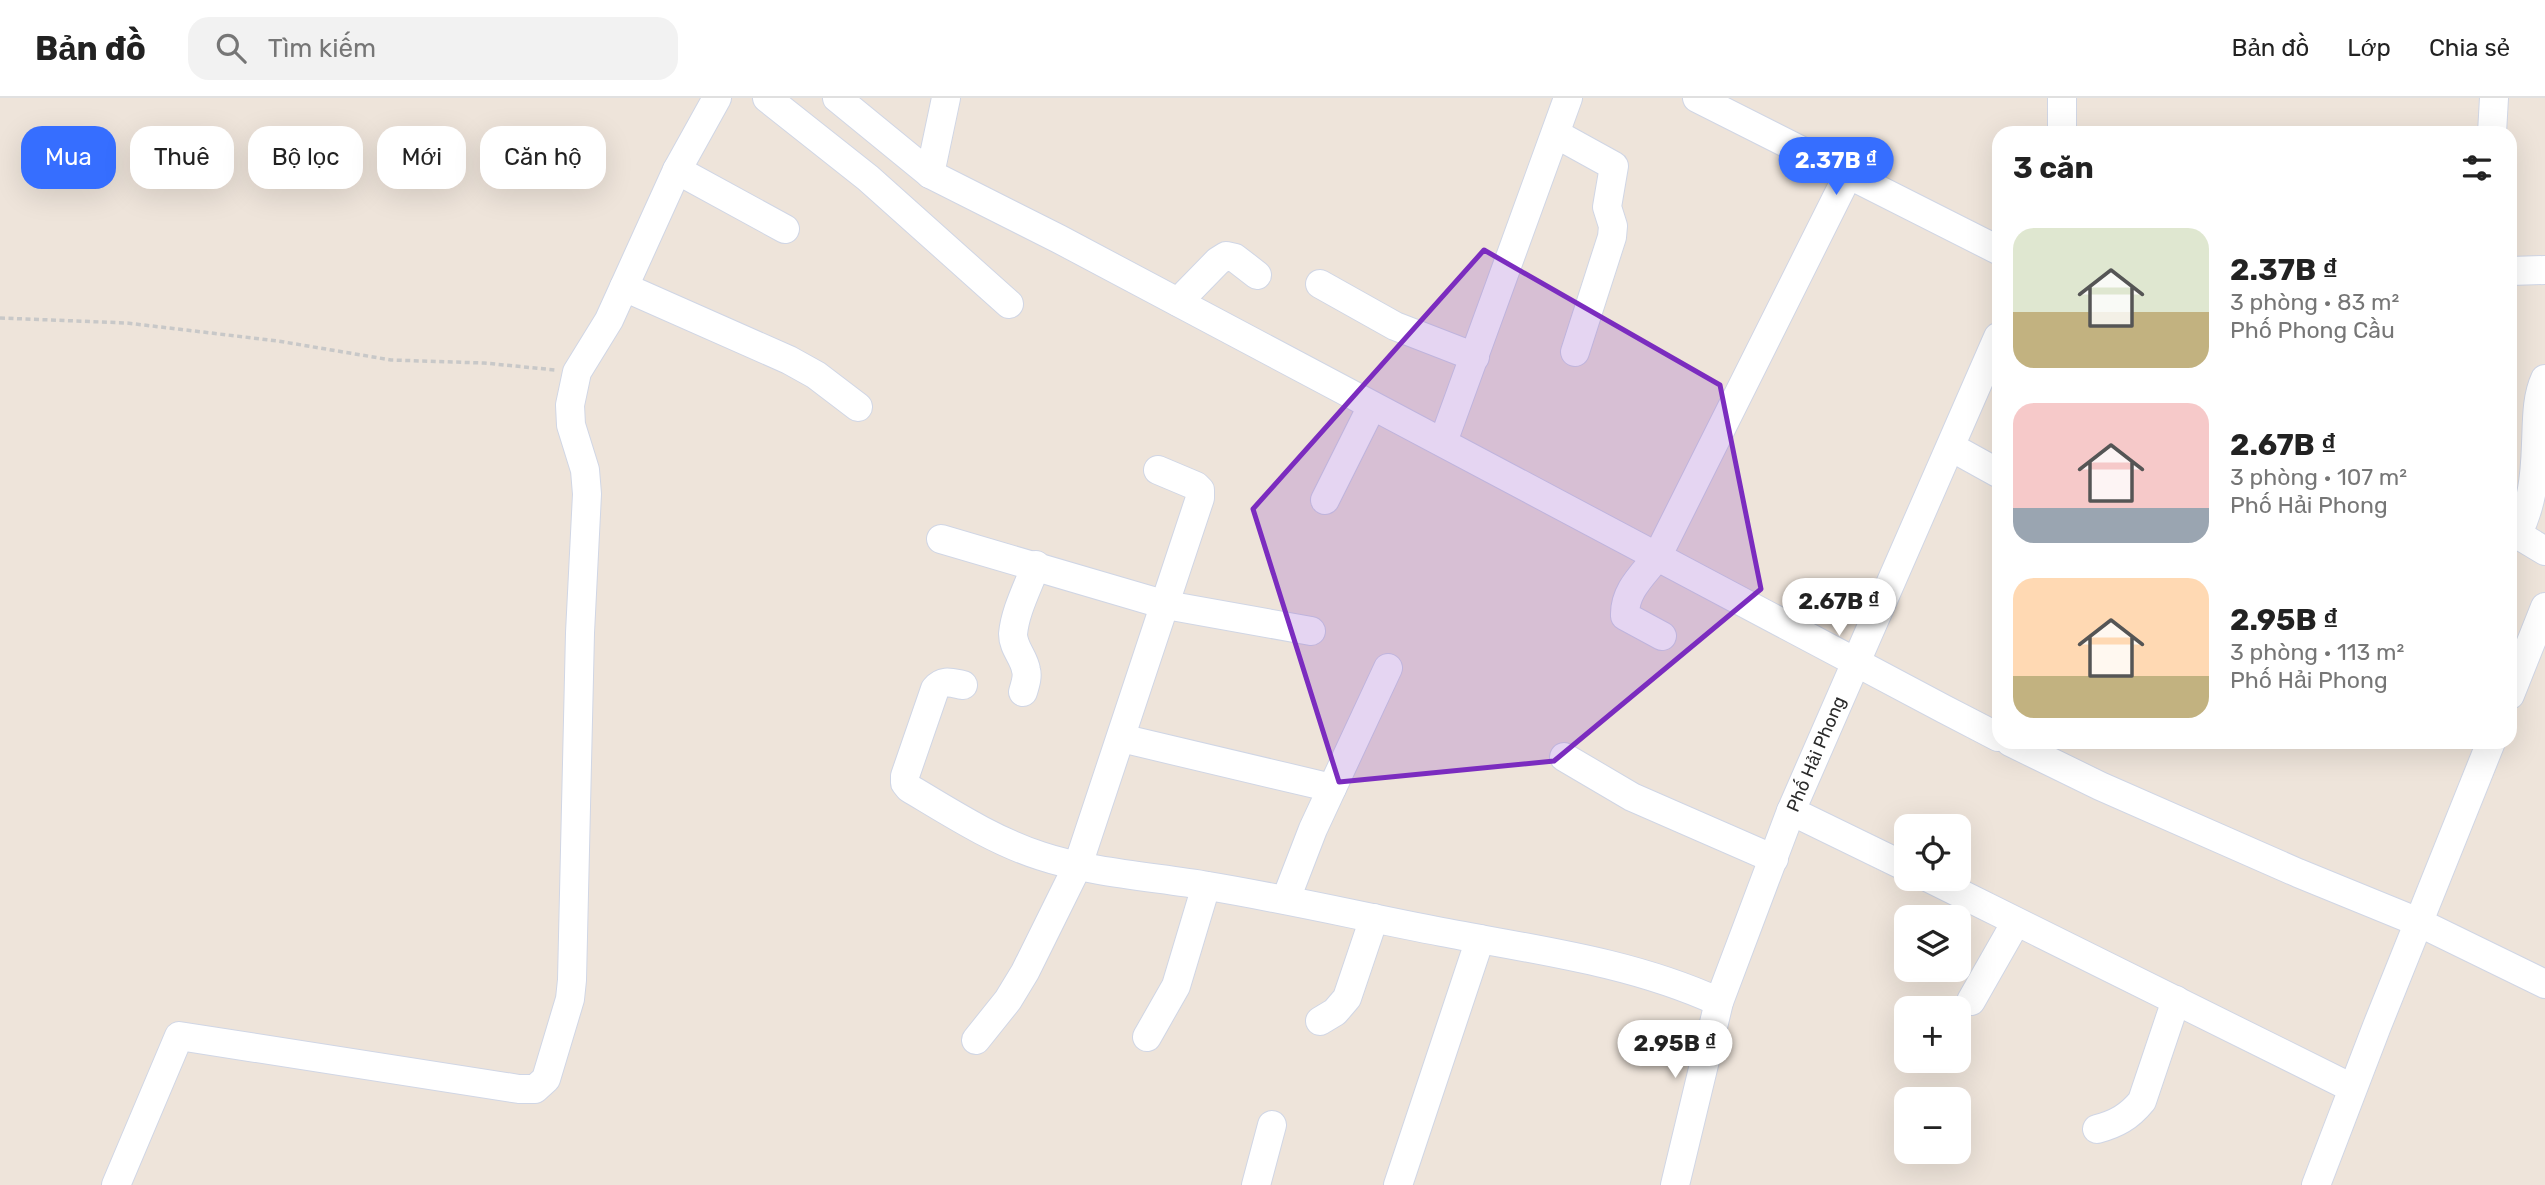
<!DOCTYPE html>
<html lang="vi">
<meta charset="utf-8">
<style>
body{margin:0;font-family:Rubik,sans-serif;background:#f2f2f2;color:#222;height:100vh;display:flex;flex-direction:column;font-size:26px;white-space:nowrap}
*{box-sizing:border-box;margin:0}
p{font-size:23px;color:#767676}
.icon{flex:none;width:38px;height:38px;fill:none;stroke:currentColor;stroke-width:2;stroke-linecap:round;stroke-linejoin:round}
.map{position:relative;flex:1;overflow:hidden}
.side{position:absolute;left:1992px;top:28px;width:525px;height:623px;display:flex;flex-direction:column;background:#fff;border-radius:21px;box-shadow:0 7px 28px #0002}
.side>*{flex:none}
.hud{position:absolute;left:21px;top:28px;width:665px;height:63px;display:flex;gap:14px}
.controls{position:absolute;left:1894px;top:716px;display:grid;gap:14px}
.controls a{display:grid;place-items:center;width:77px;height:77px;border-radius:14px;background:#fff;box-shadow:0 7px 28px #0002;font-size:35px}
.price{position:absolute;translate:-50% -60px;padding:0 16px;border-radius:24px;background:#fff;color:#222;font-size:23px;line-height:46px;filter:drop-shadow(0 2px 4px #0008)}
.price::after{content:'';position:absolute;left:50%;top:42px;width:21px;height:16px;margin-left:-10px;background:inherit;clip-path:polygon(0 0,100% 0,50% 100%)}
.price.on{background:#366eff;color:#fff}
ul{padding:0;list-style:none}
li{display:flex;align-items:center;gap:21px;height:175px;padding:0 21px}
li span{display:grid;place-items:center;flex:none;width:196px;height:140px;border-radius:21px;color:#555}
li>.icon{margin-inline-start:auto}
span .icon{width:84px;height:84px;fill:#fffc;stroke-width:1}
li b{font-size:30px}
h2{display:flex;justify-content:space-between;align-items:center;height:84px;padding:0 21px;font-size:30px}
.tag{padding:0 24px;border-radius:21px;background:#fff;box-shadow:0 7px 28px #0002;font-size:24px;line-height:63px}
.tag.on{background:#366eff;color:#fff}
header{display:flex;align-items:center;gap:42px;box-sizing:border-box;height:98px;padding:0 35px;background:#fff;border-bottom:2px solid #e0e0e0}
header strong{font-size:33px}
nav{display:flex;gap:38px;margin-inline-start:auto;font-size:24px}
.search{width:490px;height:63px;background:#f2f2f2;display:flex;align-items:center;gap:18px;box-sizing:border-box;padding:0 24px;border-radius:21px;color:#767676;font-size:26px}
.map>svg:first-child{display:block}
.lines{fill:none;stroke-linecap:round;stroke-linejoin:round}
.minor-casing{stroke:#d0d6e5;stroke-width:30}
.path{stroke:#c8c8c8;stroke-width:3.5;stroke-dasharray:5 3.5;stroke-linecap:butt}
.minor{stroke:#fff;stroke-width:28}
.marked{fill:#7b2cbf;fill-opacity:0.2;stroke:#7b2cbf;stroke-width:5;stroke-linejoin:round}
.labels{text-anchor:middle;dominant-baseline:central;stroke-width:6;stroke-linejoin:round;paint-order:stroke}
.street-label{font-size:18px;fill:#2a2a2a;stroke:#fff}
</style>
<header>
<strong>Bản đồ</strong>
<div class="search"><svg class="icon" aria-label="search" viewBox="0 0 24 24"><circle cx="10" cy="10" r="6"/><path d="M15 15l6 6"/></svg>Tìm kiếm</div>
<nav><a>Bản đồ</a><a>Lớp</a><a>Chia sẻ</a></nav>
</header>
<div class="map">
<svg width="2545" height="1087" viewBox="0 0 2545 1087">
<rect width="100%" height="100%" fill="#eee4da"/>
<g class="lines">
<!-- minor casing -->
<g class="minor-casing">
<g id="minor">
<polyline points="767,0 868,80 1009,206"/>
<polyline points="837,0 930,76 1059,141 1944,611 1998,639"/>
<polyline points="1697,0 1998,152"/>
<polyline points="2062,0 2062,35"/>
<polyline points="2492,35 2494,0"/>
<polyline points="1556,36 1614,68 1607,109 1613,128 1612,139 1575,254"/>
<polyline points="677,72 785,131"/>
<polyline points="930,76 946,0"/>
<polyline points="2510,173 2545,172"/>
<polyline points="1320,186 1395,228 1475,259"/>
<polyline points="624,189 789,262 816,277 858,309"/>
<polyline points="1178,204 1218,163 1226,158 1235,160 1257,177"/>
<polyline points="1443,344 1568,0"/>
<polyline points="1951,349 1998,375"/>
<polyline points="1325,402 1372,308"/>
<polyline points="2510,432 2545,453"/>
<path d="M2517,437c15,-29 18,-59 19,-91 1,-21 0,-46 9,-65"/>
<polyline points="941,441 1166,507 1311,533"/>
<path d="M1662,538l-37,-20c-1,-25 18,-41 32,-59l191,-382"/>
<path d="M963,587c-11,-2 -20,-6 -28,4l-30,87v7l4,5c42,25 85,53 132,68 51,17 114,21 167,30 79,13 156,31 234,46 94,18 190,30 277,70"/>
<path d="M1023,594c2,-7 5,-15 3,-22 -2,-13 -13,-22 -13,-36 2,-23 15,-47 23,-69"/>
<polyline points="2510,597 2545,509"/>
<polyline points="1121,640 1332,690"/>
<polyline points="2010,644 2100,688 2298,775 2418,824 2545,886"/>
<polyline points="1564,659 1632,699 1774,761"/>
<polyline points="1791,713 1906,769"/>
<polyline points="1929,780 2352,990"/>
<polyline points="1286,801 1313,731 1388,570"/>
<polyline points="1971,903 2016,824"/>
<polyline points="1320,923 1335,914 1347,900 1374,820"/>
<polyline points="1147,939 1176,888 1206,788"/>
<polyline points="976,942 1008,902 1025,874 1078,767 1200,400 1200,392 1196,388 1158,372"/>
<path d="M2097,1031c19,-5 32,-12 45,-28l34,-101"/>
<polyline points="116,1087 179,938 519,991 535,991 546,981 570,901 572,882 580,535 587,396 585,372 571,327 570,307 577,274 609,222 677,72 717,0"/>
<polyline points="1256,1087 1272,1027"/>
<polyline points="1398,1087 1480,841"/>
<polyline points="1675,1087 1719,904 1791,713 1998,239"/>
<polyline points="2316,1087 2377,928 2491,644"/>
</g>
</g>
<!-- path -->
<polyline class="path" points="0,220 127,225 278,243 391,262 484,265 555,272"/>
<!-- minor -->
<use href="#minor" class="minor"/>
</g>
<!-- marked area -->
<path class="marked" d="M1484,152l236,135 41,204 -207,172 -215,21 -86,-273z"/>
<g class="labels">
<!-- street labels -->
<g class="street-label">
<text transform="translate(1816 656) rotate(-67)">Phố Hải Phong</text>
</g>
</g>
</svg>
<div class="controls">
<a><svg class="icon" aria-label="locate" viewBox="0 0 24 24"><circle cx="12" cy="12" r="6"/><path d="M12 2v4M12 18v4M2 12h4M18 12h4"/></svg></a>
<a><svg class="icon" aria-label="layers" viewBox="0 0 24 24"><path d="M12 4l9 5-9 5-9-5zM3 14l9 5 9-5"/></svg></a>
<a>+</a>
<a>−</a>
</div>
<b class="price on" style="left:1836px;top:99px">2.37B ₫</b>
<b class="price" style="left:1839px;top:540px">2.67B ₫</b>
<b class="price" style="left:1675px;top:982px">2.95B ₫</b>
<div class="hud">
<a class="tag on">Mua</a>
<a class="tag">Thuê</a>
<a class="tag">Bộ lọc</a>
<a class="tag">Mới</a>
<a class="tag">Căn hộ</a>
</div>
<section class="side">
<h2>3 căn<svg class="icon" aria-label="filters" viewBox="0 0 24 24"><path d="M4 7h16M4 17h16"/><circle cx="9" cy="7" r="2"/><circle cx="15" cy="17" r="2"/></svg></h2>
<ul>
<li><span style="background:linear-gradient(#dfe7d0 60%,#c2b280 0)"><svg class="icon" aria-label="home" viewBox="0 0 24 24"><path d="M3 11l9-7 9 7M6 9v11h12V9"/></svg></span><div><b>2.37B ₫</b><p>3 phòng · 83 m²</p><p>Phố Phong Cầu</p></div></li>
<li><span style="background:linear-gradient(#f6c9c9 75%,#9aa5b1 0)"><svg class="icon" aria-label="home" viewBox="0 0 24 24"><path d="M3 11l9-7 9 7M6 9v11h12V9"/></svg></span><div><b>2.67B ₫</b><p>3 phòng · 107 m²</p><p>Phố Hải Phong</p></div></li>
<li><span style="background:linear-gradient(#ffd9b3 70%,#c2b280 0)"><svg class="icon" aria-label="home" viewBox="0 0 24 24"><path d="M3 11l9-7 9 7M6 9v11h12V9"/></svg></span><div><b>2.95B ₫</b><p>3 phòng · 113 m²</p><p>Phố Hải Phong</p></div></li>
</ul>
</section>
</div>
